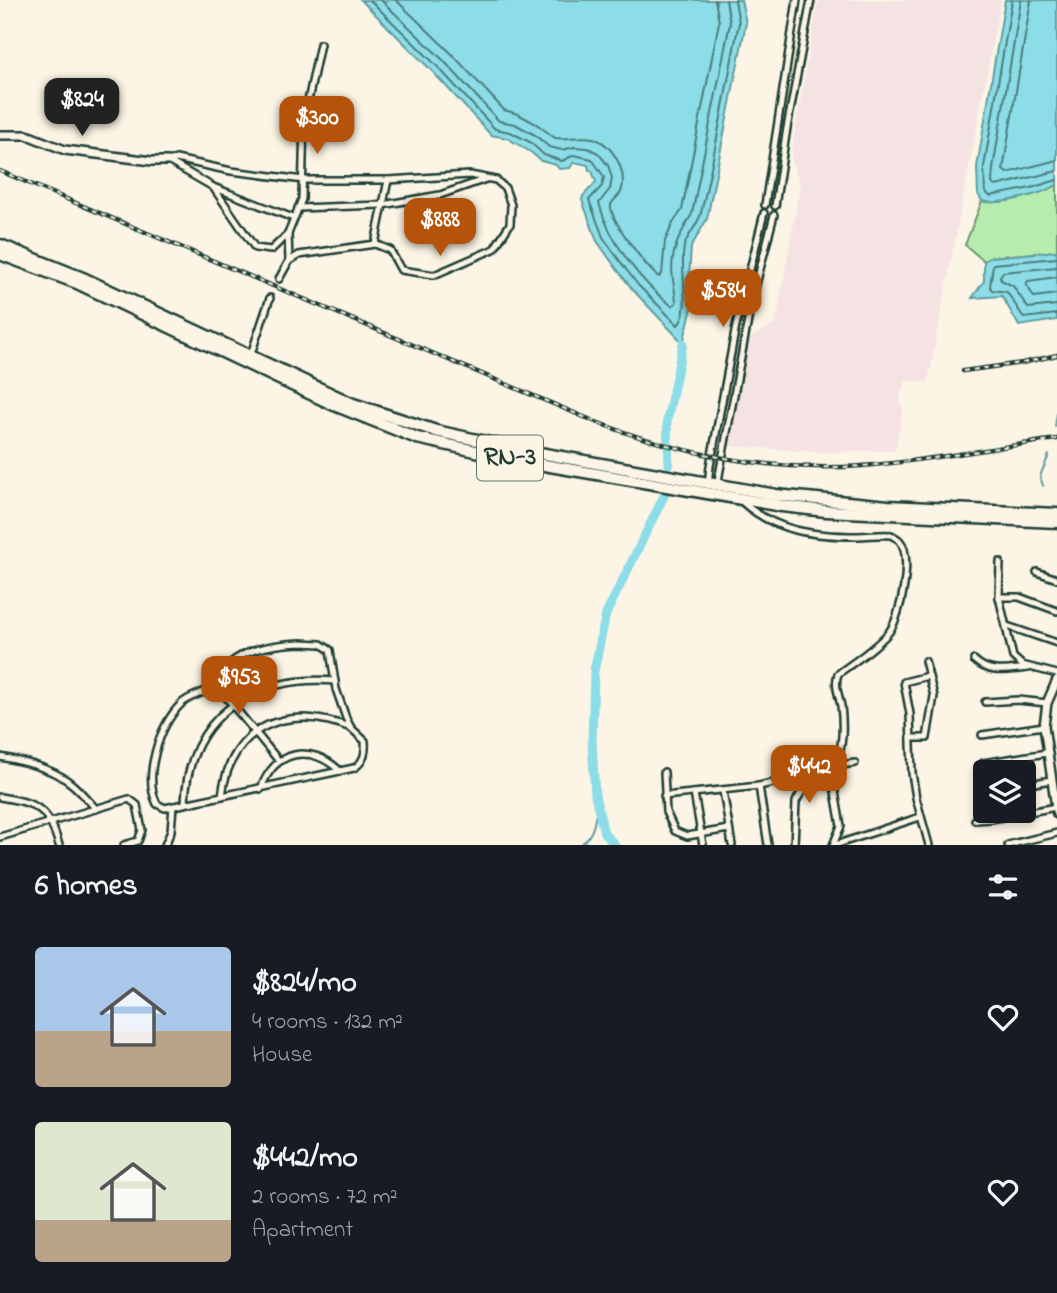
<!DOCTYPE html>
<meta charset="utf-8">
<style>
body{margin:0;font-family:"Indie Flower",sans-serif;background:#20242c;color:#f1f3f6;height:100vh;display:flex;flex-direction:column;font-size:26px;white-space:nowrap}
*{box-sizing:border-box;margin:0}
p{font-size:23px;color:#9ea1a6}
.icon{flex:none;width:38px;height:38px;fill:none;stroke:currentColor;stroke-width:2;stroke-linecap:round;stroke-linejoin:round}
.map{position:relative;height:845px;overflow:hidden}
.panel{display:flex;flex-direction:column;background:#171b24;flex:1}
.panel>*{flex:none}
.buttons{position:absolute;left:973px;top:760px;display:grid;gap:14px}
.buttons a{display:grid;place-items:center;width:63px;height:63px;border-radius:7px;background:#171b24;box-shadow:0 4px 10px #0003;font-size:35px}
.price{position:absolute;translate:-50% -60px;padding:0 16px;border-radius:14px;background:#b45309;color:#fff;font-size:23px;line-height:46px;filter:drop-shadow(0 2px 4px #0008)}
.price::after{content:'';position:absolute;left:50%;top:42px;width:21px;height:16px;margin-left:-10px;background:inherit;clip-path:polygon(0 0,100% 0,50% 100%)}
.price.current{background:#222;color:#fff}
ul{padding:0;list-style:none}
li{display:flex;align-items:center;gap:21px;height:175px;padding:0 35px}
li span{display:grid;place-items:center;flex:none;width:196px;height:140px;border-radius:7px;color:#555}
li>.icon{margin-inline-start:auto}
span .icon{width:84px;height:84px;fill:#fffc;stroke-width:1}
li b{font-size:30px}
h2{display:flex;justify-content:space-between;align-items:center;height:84px;padding:0 35px;font-size:30px}
.map>svg:first-child{display:block}
.built{fill:#f5e3e4}
.green{fill:#b6ecae;stroke:#6a9471;stroke-width:2}
.water{fill:#8cdde7;stroke:#609d9f;stroke-width:2}
.lines{fill:none;stroke-linecap:round;stroke-linejoin:round}
.shore{stroke:#4b7d7c;stroke-width:2}
.stream{stroke:#609d9f;stroke-width:2}
.river{stroke:#8cdde7;stroke-width:9}
.street-casing{stroke:#1f3d34;stroke-width:10}
.secondary-casing{stroke:#1f3d34;stroke-width:12}
.highway-casing{stroke:#1f3d34;stroke-width:15}
.street{stroke:#fcf5e5;stroke-width:5}
.secondary{stroke:#fcf5e5;stroke-width:7}
.highway{stroke:#fcf5e5;stroke-width:10}
.rail-casing{stroke:#1f3d34;stroke-width:4.5}
.rail{stroke:#fcf5e5;stroke-width:2;stroke-dasharray:5;stroke-linecap:butt}
.labels{text-anchor:middle;dominant-baseline:central;stroke-width:5;stroke-linejoin:round;paint-order:stroke}
.shield{fill:#fcf5e5;stroke:#617469;stroke-width:2}
.shield-label{font-size:26px;font-weight:bold;fill:#1f3d34}
</style>
<div class="map">
<svg width="1057" height="845" viewBox="0 0 1057 845">
<rect width="100%" height="100%" fill="#fcf5e5"/>
<filter id="ink" filterUnits="userSpaceOnUse"><feTurbulence type="fractalNoise" baseFrequency=".0143" numOctaves="2"/><feDisplacementMap in="SourceGraphic" scale="14" xChannelSelector="R" yChannelSelector="G"/><feConvolveMatrix kernelMatrix="1 2 1 2 8 2 1 2 1" color-interpolation-filters="sRGB"/></filter>
<g filter="url(#ink)">
<!-- built -->
<polygon class="built" points="821,0 1001,0 928,382 906,381 900,396 903,411 895,451 815,452 729,446 750,338 776,323 800,184 791,160 793,141 818,2"/>
<!-- green -->
<path class="green" d="M1057,185v66l-66,6 -7,4 -19,-16 17,-44c17,5 60,-7 75,-16z"/>
<!-- water -->
<g class="water">
<polygon points="361,0 741,0 746,23 707,219 691,247 689,277 692,293 692,308 683,343 633,290 616,268 597,241 582,200 583,196 596,182 592,171 589,170 588,165 574,162 570,168 559,169 556,165 541,161 532,153 507,138 491,135 432,71"/>
<path d="M1005,0h52v185c-15,9 -58,21 -75,16l-4,-7 -1,-27z"/>
<polygon points="1057,251 1057,320 1019,326 1002,296 972,298 984,281 984,261 991,257"/>
</g>
<g class="lines">
<!-- shore -->
<g class="shore">
<path d="M370,0l67,66 58,63 15,3 20,10 14,13 18,6 12,-6 18,4 12,18 -2,9 -13,14 14,37 19,27 16,21 40,40c14,-14 1,-56 6,-78 3,-13 14,-21 17,-34 15,-62 25,-126 38,-190l-4,-23"/>
<path d="M381,0l62,60 56,61 16,3 20,11 14,12 13,3 12,-3 14,1 10,5 10,12 4,13 -2,11 -11,14c10,38 42,80 73,103l4,-3c0,-8 -2,-15 -3,-23 -4,-27 6,-44 19,-66l38,-191 -4,-23"/>
<path d="M396,0l55,53 53,57 14,4 20,11 17,13c13,2 25,-3 38,0 20,6 35,34 28,54 -2,4 -9,9 -10,13 -3,12 37,65 48,72l3,-3 3,-33 8,-18 9,-13 37,-188 -4,-22"/>
<polyline points="1012,0 984,167 985,192 990,196 1031,188 1057,180"/>
<polyline points="1021,0 993,168 992,183 995,186 1000,185 1057,171"/>
<polyline points="1031,0 1003,170 1007,173 1057,160"/>
<polyline points="1057,258 993,264 990,287 992,290 1007,292 1024,318 1057,314"/>
<polyline points="1057,267 1003,272 1000,276 1001,280 1013,286 1028,308 1057,305"/>
<polyline points="1057,277 1028,281 1026,284 1034,297 1057,294"/>
</g>
<!-- stream -->
<g class="stream">
<polyline points="1055,427 1057,413"/>
<polyline points="1043,486 1040,476 1049,455"/>
<path d="M580,845c14,-10 15,-24 17,-40"/>
</g>
<!-- river -->
<g class="river">
<polyline points="669,464 667,421 683,343"/>
<polyline points="615,845 604,833 595,795 592,742 594,671 606,614 665,494"/>
</g>
<!-- street casing -->
<g class="street-casing">
<g id="street">
<polyline points="168,161 176,159 231,171 304,180 388,180 470,175 496,180 505,188 511,205 510,224 494,249 434,275 401,270 390,250 375,244 299,255 289,261"/>
<polyline points="168,161 213,187 293,218"/>
<polyline points="213,187 255,248 271,250 288,234"/>
<polyline points="765,205 797,0"/>
<polyline points="775,206 787,128 811,0"/>
<polyline points="298,208 382,205 440,195 486,179"/>
<polyline points="375,244 388,180"/>
<polyline points="279,279 289,261 288,234 302,199 304,120 320,44"/>
<polyline points="250,357 270,298"/>
<polyline points="708,485 710,466 736,326 764,213"/>
<polyline points="717,486 751,304 774,215"/>
<path d="M741,501c34,31 74,35 117,35 11,0 22,-2 33,-1 3,2 7,3 9,6 13,15 1,76 -11,91 -13,16 -34,29 -51,42 -4,11 1,21 3,32 2,16 2,33 -2,49 -7,23 -35,26 -43,47l-2,43"/>
<polyline points="1000,562 999,597 1013,657 1022,665 1057,674"/>
<polyline points="1037,572 1057,579"/>
<polyline points="999,597 1019,597 1057,611"/>
<polyline points="1007,626 1057,643"/>
<path d="M301,643l20,1 9,6 6,39 10,29 5,10 14,13c1,12 -1,21 -11,27l-189,40 -8,-4c-14,-28 2,-78 24,-100 9,-9 23,-10 33,-18 7,-6 9,-15 16,-22 16,-16 49,-20 71,-21z"/>
<path d="M974,660c16,15 33,10 54,8"/>
<polyline points="928,676 904,682 910,714 912,773 916,798 929,845"/>
<polyline points="216,685 279,761"/>
<polyline points="985,702 1018,700 1047,703"/>
<polyline points="982,735 1044,726"/>
<polyline points="912,738 927,738 934,696 925,661"/>
<path d="M0,757c23,4 55,12 73,28 8,7 16,16 23,24"/>
<polyline points="835,766 855,763"/>
<polyline points="831,769 841,826 833,845"/>
<polyline points="664,772 666,812 675,831 687,836 729,829"/>
<polyline points="985,785 980,768 983,763 1047,753"/>
<polyline points="1024,785 1051,780"/>
<polyline points="759,786 768,845"/>
<path d="M261,789c13,-39 50,-46 79,-18"/>
<polyline points="723,791 732,845"/>
<polyline points="694,793 703,845"/>
<path d="M222,796c8,-72 68,-93 129,-68"/>
<polyline points="664,796 759,786 827,771"/>
<path d="M0,797c38,6 48,11 59,48"/>
<path d="M185,804c2,-87 68,-130 150,-123"/>
<polyline points="975,820 992,819 1056,807"/>
<polyline points="0,837 129,799 137,805 142,830 138,841 124,845"/>
<polyline points="165,845 171,831 173,806"/>
<polyline points="835,845 920,817"/>
<polyline points="1008,845 1057,833"/>
</g>
</g>
<!-- secondary casing -->
<g class="secondary-casing">
<g id="secondary">
<polyline points="0,135 27,135 65,150 152,161 168,161"/>
<polyline points="1057,680 1047,703 1044,726 1057,814"/>
</g>
</g>
<!-- highway casing -->
<g class="highway-casing">
<g id="highway">
<polyline points="0,245 85,279 353,404 436,431 528,451 776,495 888,506 1057,514"/>
<polyline points="0,254 77,283 332,404 417,438 521,461 782,506 826,511 1057,522"/>
</g>
</g>
<!-- street -->
<use href="#street" class="street"/>
<!-- secondary -->
<use href="#secondary" class="secondary"/>
<!-- highway -->
<use href="#highway" class="highway"/>
<!-- rail casing -->
<g class="rail-casing">
<g id="rail">
<path d="M0,171l596,251c84,32 176,50 266,44 65,-5 130,-18 195,-27"/>
<polyline points="963,371 1022,363 1057,355"/>
</g>
</g>
<!-- rail -->
<use href="#rail" class="rail"/>
</g>
</g>
<g class="labels">
<!-- shield labels -->
<rect class="shield" x="477" y="435.5" width="66" height="45" rx="5"/>
<g class="shield-label">
<text x="510" y="458">RN-3</text>
</g>
</g>
</svg>
<div class="buttons">
<a><svg class="icon" aria-label="layers" viewBox="0 0 24 24"><path d="M12 4l9 5-9 5-9-5zM3 14l9 5 9-5"/></svg></a>
</div>
<b class="price current" style="left:82px;top:138px">$824</b>
<b class="price" style="left:317px;top:156px">$300</b>
<b class="price" style="left:440px;top:258px">$888</b>
<b class="price" style="left:723px;top:329px">$584</b>
<b class="price" style="left:239px;top:716px">$953</b>
<b class="price" style="left:809px;top:805px">$442</b>
</div>
<section class="panel">
<h2>6 homes<svg class="icon" aria-label="filters" viewBox="0 0 24 24"><path d="M4 7h16M4 17h16"/><circle cx="9" cy="7" r="2"/><circle cx="15" cy="17" r="2"/></svg></h2>
<ul>
<li><span style="background:linear-gradient(#a9c7e8 60%,#b9a48a 0)"><svg class="icon" aria-label="home" viewBox="0 0 24 24"><path d="M3 11l9-7 9 7M6 9v11h12V9"/></svg></span><div><b>$824/mo</b><p>4 rooms · 132 m²</p><p>House</p></div><svg class="icon" aria-label="heart" viewBox="0 0 24 24"><path d="M12 20l-8-8c-3-5 5-10 8-4 3-6 11-1 8 4z"/></svg></li>
<li><span style="background:linear-gradient(#dfe7d0 70%,#b9a48a 0)"><svg class="icon" aria-label="home" viewBox="0 0 24 24"><path d="M3 11l9-7 9 7M6 9v11h12V9"/></svg></span><div><b>$442/mo</b><p>2 rooms · 72 m²</p><p>Apartment</p></div><svg class="icon" aria-label="heart" viewBox="0 0 24 24"><path d="M12 20l-8-8c-3-5 5-10 8-4 3-6 11-1 8 4z"/></svg></li>
</ul>
</section>
